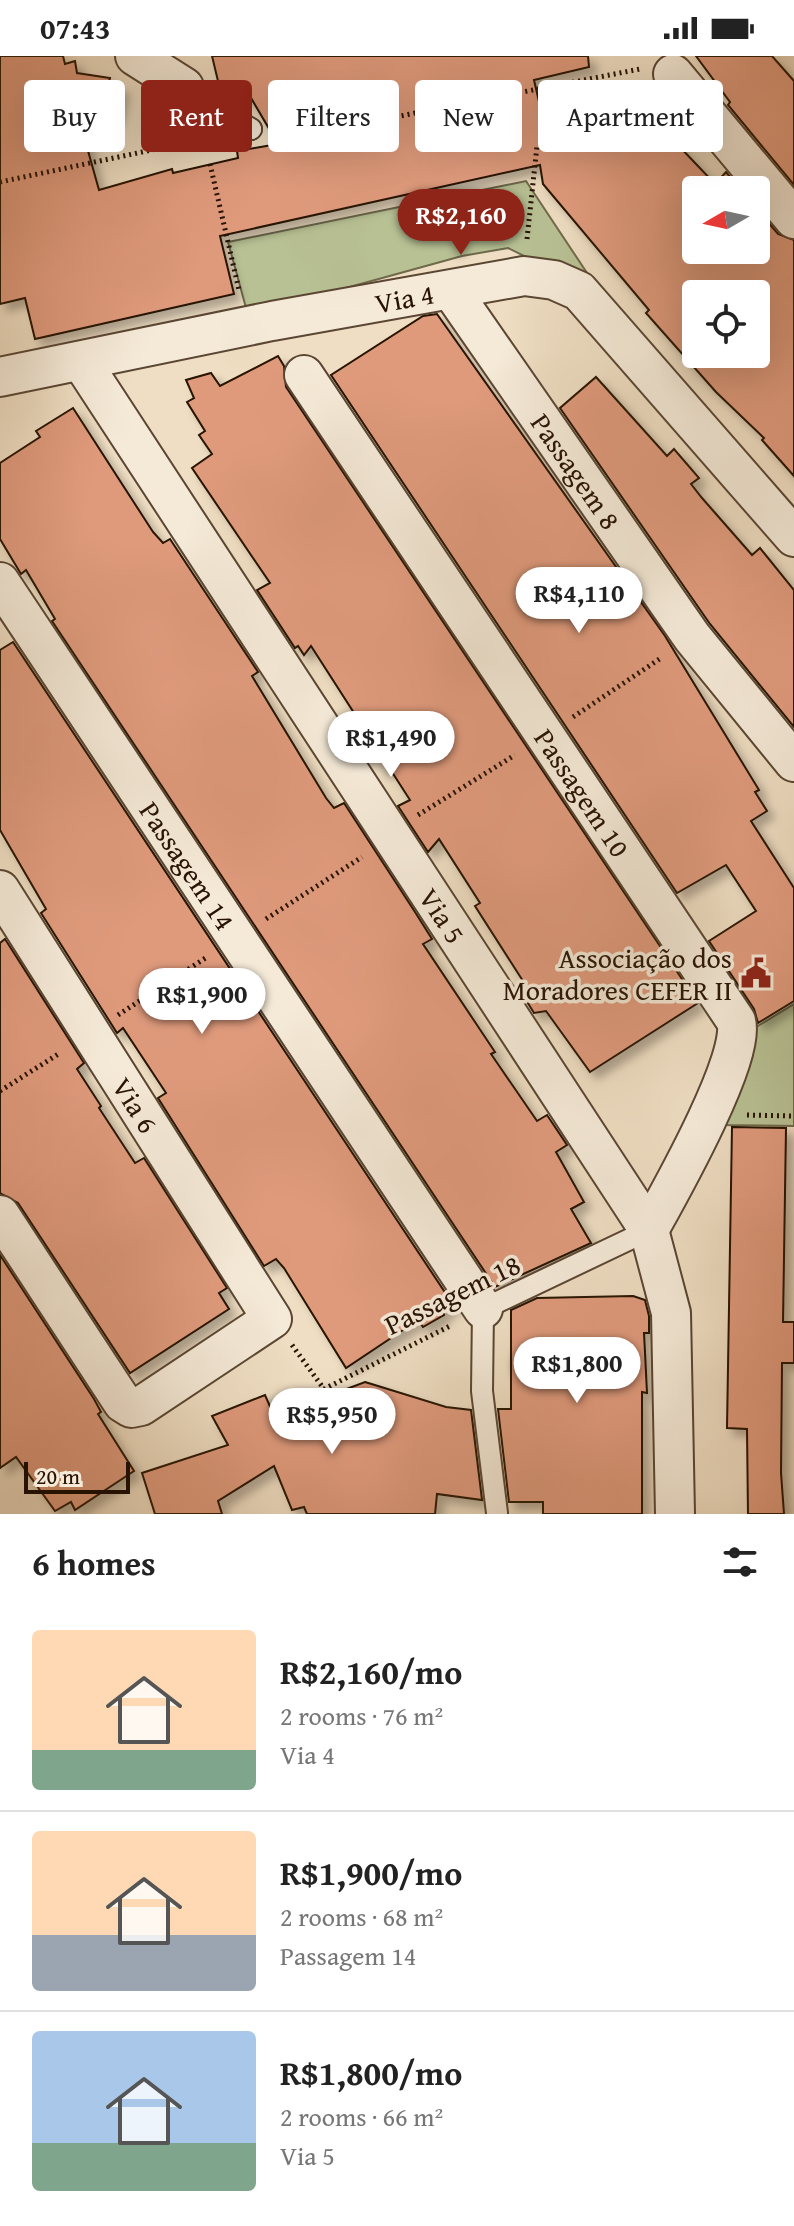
<!DOCTYPE html>
<meta charset="utf-8">
<style>
body{margin:0;font-family:"Gentium Book Plus",serif;background:#f2f2f2;color:#222;height:100vh;display:flex;flex-direction:column;font-size:30px;white-space:nowrap}
*{box-sizing:border-box;margin:0}
p{font-size:26px;color:#767676}
.icon{flex:none;width:44px;height:44px;fill:none;stroke:currentColor;stroke-width:2;stroke-linecap:round;stroke-linejoin:round}
.map{position:relative;height:1458px;overflow:hidden}
.details{display:flex;flex-direction:column;background:#fff;flex:1}
.details>*{flex:none}
.guide{position:absolute;left:24px;top:24px;width:746px;height:72px;display:flex;gap:16px}
.needle{width:52px;rotate:261deg}
.tools{position:absolute;left:682px;top:120px;display:grid;gap:16px}
.tools a{display:grid;place-items:center;width:88px;height:88px;border-radius:8px;background:#fff;box-shadow:0 8px 32px #0002;font-size:40px}
.scale{position:absolute;left:24px;bottom:20px;width:106px;box-sizing:border-box;padding-left:8px;border:4px solid #281303;border-top:0;font-size:22px;line-height:28px;white-space:nowrap;color:#281303;-webkit-text-stroke:6px #f5ead8;paint-order:stroke}
.price{position:absolute;translate:-50% -68px;padding:0 18px;border-radius:28px;background:#fff;color:#222;font-size:26px;line-height:52px;filter:drop-shadow(0 2px 4px #0008)}
.price::after{content:'';position:absolute;left:50%;top:48px;width:24px;height:18px;margin-left:-12px;background:inherit;clip-path:polygon(0 0,100% 0,50% 100%)}
.price.selected{background:#8f2418;color:#fff}
ul{padding:0;list-style:none}
li{display:flex;align-items:center;gap:24px;height:200px;padding:0 32px}
li+li{border-top:2px solid #e0e0e0}
li span{display:grid;place-items:center;flex:none;width:224px;height:160px;border-radius:8px;color:#555}
li>.icon{margin-inline-start:auto}
span .icon{width:96px;height:96px;fill:#fffc;stroke-width:1}
li b{font-size:34px}
h2{display:flex;justify-content:space-between;align-items:center;height:96px;padding:0 32px;font-size:34px}
.pill{padding:0 28px;border-radius:8px;background:#fff;box-shadow:0 8px 32px #0002;font-size:28px;line-height:72px}
.pill.selected{background:#8f2418;color:#fff}
.status{display:flex;justify-content:space-between;align-items:center;height:56px;padding:0 40px;background:#fff;direction:ltr}
.status svg{height:22px;fill:currentColor}
.map>svg:first-child{display:block}
.green{fill:#b8c194;stroke:#706a4c;stroke-width:2}
.building{fill:#df9a7c;stroke:#281303;stroke-width:2;fill-rule:evenodd;filter:url(#shadow)}
.lines{fill:none;stroke-linecap:round;stroke-linejoin:round}
.lane-casing{stroke:#5a4633;stroke-width:24}
.street-casing{stroke:#5a4633;stroke-width:42}
.path{stroke:#281303;stroke-width:5;stroke-dasharray:2 4;stroke-linecap:butt}
.lane{stroke:#f5ead8;stroke-width:20}
.street{stroke:#f5ead8;stroke-width:38}
.labels{text-anchor:middle;dominant-baseline:central;stroke-width:7;stroke-linejoin:round;paint-order:stroke}
.street-label{font-size:28px;fill:#281303;stroke:#f5ead8}
.poi-label{font-size:28px;fill:#281303;stroke:#f5ead8;text-anchor:end}
</style>
<div class="status"><b>07:43</b><svg viewBox="0 0 49 12"><path d="M0 12V9h3v3zM5 12V6h3v6zM10 12V3h3v9zM15 12V0h3v12zM26 1h20v11H26zM47 4h2v5h-2z"/></svg></div>
<div class="map">
<svg width="794" height="1458" viewBox="0 0 794 1458">
<defs>
<filter id="shadow"><feDropShadow dx="7" dy="7" stdDeviation="4" flood-color="#0004"/></filter>
</defs>
<rect width="100%" height="100%" fill="#efdec3"/>
<filter id="stains"><feTurbulence type="fractalNoise" baseFrequency=".0025" numOctaves="4"/><feColorMatrix values="0 0 0 0 .2 0 0 0 0 .09 0 0 0 0 .02 0 0 0 .5 -.17"/></filter>
<radialGradient id="worn" r=".72"><stop offset=".6" stop-color="#630" stop-opacity="0"/><stop offset="1" stop-color="#630" stop-opacity=".3"/></radialGradient>
<!-- green -->
<g class="green">
<polygon points="526,125 601,238 508,192 462,200 248,259 228,186"/>
<polygon points="794,948 794,1070 717,1069 753,973"/>
</g>
<!-- building -->
<g class="building">
<path d="M0,0h63l2,8 10,-3 2,12 33,5 -2,7 14,2 -7,32 -13,-2 -2,13 -17,3 16,57 73,-21 1,4 65,-15 -1,-7 41,-7 -27,-46 -19,-4 -14,-13 -6,-25h376l1,11 -55,13 15,65 34,-6 31,-12 17,20 27,-23 57,60 11,-12 15,18h-45v60h60v-42l22,26 16,6v236l-32,-36 2,-2 -48,-46 -70,-79 3,-3 -106,-126 -3,-19 -320,71 14,58 -199,45 -10,-41 -25,6zM696,238h60v60h-60z"/>
<polygon points="696,0 772,0 794,25 794,129 728,49 730,46"/>
<polygon points="437,258 665,580 759,734 755,736 767,755 751,765 794,832 794,945 758,967 754,953 709,885 756,855 726,809 677,837 331,319 423,260"/>
<polygon points="278,300 284,310 286,331 698,947 590,1016 546,955 534,957 526,944 517,930 523,925 475,850 480,847 439,783 428,796 398,750 410,744 311,590 304,599 298,590 295,592 257,534 270,527 192,412 212,398 199,379 205,375 187,346 194,342 186,324 211,317 220,330"/>
<polygon points="596,321 667,400 674,393 699,422 691,428 702,442 752,499 760,492 794,534 794,671 710,568 560,352"/>
<polygon points="73,352 153,476 163,487 170,483 258,616 252,620 326,742 334,752 344,747 415,856 432,883 423,888 495,996 491,998 537,1065 547,1059 567,1089 556,1096 584,1146 571,1153 591,1187 495,1231 52,565 55,563 26,514 21,518 0,483 0,407 40,381 36,375"/>
<polygon points="13,586 454,1250 443,1254 444,1259 423,1271 418,1264 346,1312 284,1212 276,1203 264,1210 158,1042 166,1037 123,972 117,977 41,857 46,853 0,774 0,594"/>
<polygon points="5,883 84,1007 77,1013 101,1050 99,1052 135,1107 144,1102 227,1232 219,1237 229,1253 130,1317 18,1147 0,1137 0,887"/>
<polygon points="732,1071 786,1072 783,1266 794,1266 794,1307 782,1307 781,1417 784,1458 748,1458 747,1373 727,1372"/>
<polygon points="0,1199 94,1343 101,1356 98,1358 134,1415 75,1454 71,1446 55,1455 16,1401 0,1412"/>
<polygon points="633,1240 645,1244 649,1260 649,1277 644,1277 647,1337 642,1336 642,1458 543,1458 543,1446 509,1446 498,1353 511,1353 511,1254 537,1242"/>
<polygon points="365,1326 446,1351 471,1354 482,1444 437,1438 435,1458 307,1458 304,1451 292,1454 274,1410 218,1445 222,1458 155,1458 142,1417 228,1389 212,1360 265,1339 272,1355 294,1347 296,1352"/>
</g>
<g class="lines">
<!-- lane casing -->
<g class="lane-casing">
<g id="lane">
<polyline points="184,31 251,73"/>
<polyline points="204,83 251,73"/>
<polyline points="497,1457 482,1335 483,1253 649,1174"/>
</g>
</g>
<!-- street casing -->
<g class="street-casing">
<g id="street">
<polyline points="135,0 184,31"/>
<polyline points="673,18 794,163"/>
<path id="s1" d="M451,234l241,347 102,125"/>
<path id="s2" d="M81,305l568,869 22,83 4,201"/>
<path id="s3" d="M304,319l432,646c11,35 -67,173 -87,209"/>
<path id="s4" d="M0,321l272,-56 252,-45 30,4 25,11 215,246"/>
<path id="s5" d="M0,526l483,727"/>
<path id="s6" d="M0,834l272,429 -131,87 -10,2 -8,-5 -123,-188"/>
</g>
</g>
<!-- path -->
<g class="path">
<polyline points="278,80 288,82 640,13"/>
<polyline points="210,108 239,234"/>
<polyline points="0,126 180,88"/>
<polyline points="527,183 537,90 643,34"/>
<polyline points="573,661 661,602"/>
<polyline points="418,759 515,699"/>
<polyline points="266,863 362,801"/>
<polyline points="118,959 207,901"/>
<polyline points="0,1035 60,997"/>
<polyline points="747,1059 794,1060"/>
<polyline points="292,1289 324,1333 450,1270"/>
</g>
<!-- lane -->
<use href="#lane" class="lane"/>
<!-- street -->
<use href="#street" class="street"/>
</g>
<!-- icons -->
<defs>
<g id="civic-bare" transform="scale(2.4)"><path d="M-.6-6.5H3V-4.5H.6V-3L4-1V1h2V6H-6V1h2V-1L-.6-3ZM-1.2 2.5V6h2.4V2.5Z" fill="#8f2418" stroke="#f5ead8" stroke-width="2.5" paint-order="stroke"/></g>
</defs>
<g fill-rule="evenodd">
<use href="#civic-bare" x="756" y="917"/>
</g>
<g class="labels">
<!-- street labels -->
<g class="street-label">
<text stroke="none"><textPath href="#s4" startOffset="412">Via 4</textPath></text>
<text stroke="none"><textPath href="#s1" startOffset="220">Passagem 8</textPath></text>
<text stroke="none"><textPath href="#s3" startOffset="502">Passagem 10</textPath></text>
<text stroke="none"><textPath href="#s5" startOffset="340">Passagem 14</textPath></text>
<text stroke="none"><textPath href="#s2" startOffset="662">Via 5</textPath></text>
<text stroke="none"><textPath href="#s6" startOffset="254">Via 6</textPath></text>
<text transform="translate(452 1238) rotate(-26)">Passagem 18</text>
</g>
<!-- poi labels -->
<g class="poi-label">
<text x="732" y="901">Associação dos<tspan x="732" dy="32">Moradores CEFER II</tspan></text>
</g>
</g>
<rect width="100%" height="100%" filter="url(#stains)"/>
<rect width="100%" height="100%" fill="url(#worn)"/>
</svg>
<div class="tools">
<a><svg class="needle" viewBox="-14 -14 28 28"><path d="M0-13l5 13h-10z" fill="#e53935"/><path d="M0 13l5-13h-10z" fill="#767676"/></svg></a>
<a><svg class="icon" aria-label="locate" viewBox="0 0 24 24"><circle cx="12" cy="12" r="6"/><path d="M12 2v4M12 18v4M2 12h4M18 12h4"/></svg></a>
</div>
<div class="scale">20 m</div>
<b class="price selected" style="left:461px;top:201px">R$2,160</b>
<b class="price" style="left:579px;top:579px">R$4,110</b>
<b class="price" style="left:391px;top:723px">R$1,490</b>
<b class="price" style="left:202px;top:980px">R$1,900</b>
<b class="price" style="left:577px;top:1349px">R$1,800</b>
<b class="price" style="left:332px;top:1400px">R$5,950</b>
<div class="guide">
<a class="pill">Buy</a>
<a class="pill selected">Rent</a>
<a class="pill">Filters</a>
<a class="pill">New</a>
<a class="pill">Apartment</a>
</div>
</div>
<section class="details">
<h2>6 homes<svg class="icon" aria-label="filters" viewBox="0 0 24 24"><path d="M4 7h16M4 17h16"/><circle cx="9" cy="7" r="2"/><circle cx="15" cy="17" r="2"/></svg></h2>
<ul>
<li><span style="background:linear-gradient(#ffd9b3 75%,#7fa58c 0)"><svg class="icon" aria-label="home" viewBox="0 0 24 24"><path d="M3 11l9-7 9 7M6 9v11h12V9"/></svg></span><div><b>R$2,160/mo</b><p>2 rooms · 76 m²</p><p>Via 4</p></div></li>
<li><span style="background:linear-gradient(#ffd9b3 65%,#9aa5b1 0)"><svg class="icon" aria-label="home" viewBox="0 0 24 24"><path d="M3 11l9-7 9 7M6 9v11h12V9"/></svg></span><div><b>R$1,900/mo</b><p>2 rooms · 68 m²</p><p>Passagem 14</p></div></li>
<li><span style="background:linear-gradient(#a9c7e8 70%,#7fa58c 0)"><svg class="icon" aria-label="home" viewBox="0 0 24 24"><path d="M3 11l9-7 9 7M6 9v11h12V9"/></svg></span><div><b>R$1,800/mo</b><p>2 rooms · 66 m²</p><p>Via 5</p></div></li>
</ul>
</section>
